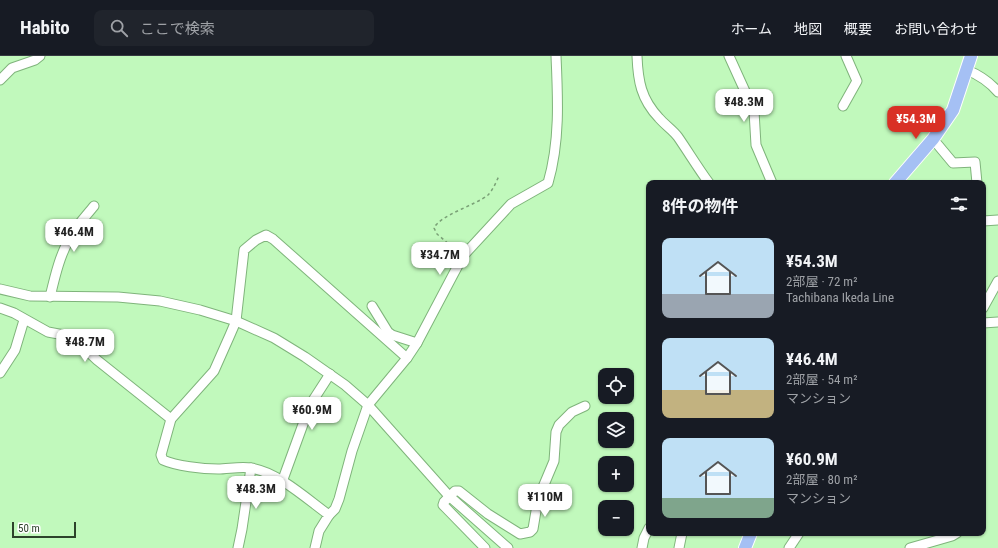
<!DOCTYPE html>
<html lang="ja">
<meta charset="utf-8">
<style>
body{margin:0;font-family:"Roboto Condensed","Noto Sans JP",sans-serif;background:#20242c;color:#f1f3f6;height:100vh;display:flex;flex-direction:column;font-size:15px;white-space:nowrap}
*{box-sizing:border-box;margin:0}
p{font-size:13px;color:#9ea1a6}
.icon{flex:none;width:22px;height:22px;fill:none;stroke:currentColor;stroke-width:2;stroke-linecap:round;stroke-linejoin:round}
.map{position:relative;flex:1;overflow:hidden}
.side{position:absolute;left:646px;top:124px;width:340px;height:356px;display:flex;flex-direction:column;background:#171b24;border-radius:8px;box-shadow:0 1px 3px #0004}
.side>*{flex:none}
.buttons{position:absolute;left:598px;top:312px;display:grid;gap:8px}
.buttons a{display:grid;place-items:center;width:36px;height:36px;border-radius:8px;background:#171b24;box-shadow:0 1px 3px #0004;font-size:20px}
.scale{position:absolute;left:12px;bottom:10px;width:64px;box-sizing:border-box;padding-left:4px;border:2px solid #2d432b;border-top:0;font-size:11px;line-height:14px;white-space:nowrap;color:#2d432b;-webkit-text-stroke:3px #fff;paint-order:stroke}
.price{position:absolute;translate:-50% -34px;padding:0 9px;border-radius:8px;background:#fff;color:#222;font-size:13px;line-height:26px;filter:drop-shadow(0 1px 2px #0008)}
.price::after{content:'';position:absolute;left:50%;top:24px;width:12px;height:9px;margin-left:-6px;background:inherit;clip-path:polygon(0 0,100% 0,50% 100%)}
.price.on{background:#d93025;color:#fff}
ul{padding:0;list-style:none}
li{display:flex;align-items:center;gap:12px;height:100px;padding:0 16px}
li span{display:grid;place-items:center;flex:none;width:112px;height:80px;border-radius:8px;color:#555}
li>.icon{margin-inline-start:auto}
span .icon{width:48px;height:48px;fill:#fffc;stroke-width:1}
li b{font-size:17px}
h2{display:flex;justify-content:space-between;align-items:center;height:48px;padding:0 16px;font-size:17px}
header{display:flex;align-items:center;gap:24px;box-sizing:border-box;height:56px;padding:0 20px;background:#171b24;border-bottom:1px solid #363941}
header strong{font-size:19px}
nav{display:flex;gap:22px;margin-inline-start:auto;font-size:14px}
.search{width:280px;height:36px;background:#20242c;display:flex;align-items:center;gap:10px;box-sizing:border-box;padding:0 14px;border-radius:8px;color:#9ea1a6;font-size:15px}
.map>svg:first-child{display:block}
.lines{fill:none;stroke-linecap:round;stroke-linejoin:round}
.minor-casing{stroke:#7fb47b;stroke-width:11}
.major-casing{stroke:#fff;stroke-width:14}
.path{stroke:#7aa176;stroke-width:1.5;stroke-dasharray:3 3;stroke-linecap:butt}
.minor{stroke:#fff;stroke-width:9}
.major{stroke:#a5c0f4;stroke-width:12}
</style>
<header>
<strong>Habito</strong>
<div class="search"><svg class="icon" aria-label="search" viewBox="0 0 24 24"><circle cx="10" cy="10" r="6"/><path d="M15 15l6 6"/></svg>ここで検索</div>
<nav><a>ホーム</a><a>地図</a><a>概要</a><a>お問い合わせ</a></nav>
</header>
<div class="map">
<svg width="998" height="492" viewBox="0 0 998 492">
<rect width="100%" height="100%" fill="#c1f9bc"/>
<g class="lines">
<!-- minor casing -->
<g class="minor-casing">
<g id="minor">
<path d="M637,0c1,25 4,43 22,62 6,7 14,12 19,19 11,16 20,31 31,46"/>
<polyline points="729,0 754,55 756,89 772,127"/>
<path d="M967,14c12,5 22,11 31,22"/>
<polyline points="0,24 12,12 35,4 40,0"/>
<polyline points="843,50 857,25 846,0"/>
<polyline points="933,83 953,107 975,106 977,127"/>
<polyline points="983,165 998,164"/>
<polyline points="0,233 30,240 118,241 160,245 200,254 236,265 274,282 305,301 345,329 368,349 449,440 508,492"/>
<path d="M50,241c5,-21 10,-43 21,-61 6,-11 15,-20 23,-30"/>
<polyline points="372,250 388,276 392,279 417,287"/>
<polyline points="0,252 14,257 48,276 64,279 77,285 97,304 171,363"/>
<polyline points="983,252 998,225"/>
<polyline points="983,267 998,266"/>
<polyline points="0,317 15,294 24,264"/>
<polyline points="282,426 310,349 330,318"/>
<path d="M329,459l6,-6 4,-10 13,-48 16,-46 39,-47 10,-15 46,-87 48,-52 37,-21c12,-41 10,-84 8,-127"/>
<polyline points="238,492 242,473 251,412"/>
<path d="M315,492l4,-17 10,-16c-21,-15 -51,-43 -78,-47 -10,-2 -23,1 -33,1 -15,0 -42,-3 -55,-9l-2,-5 10,-36 43,-48 16,-36 6,-14 8,-71 12,-10 10,-5 7,4 134,119"/>
<polyline points="485,492 446,452 443,449 444,446 455,435 459,435 488,458 520,478 530,476 533,473 538,443 554,405 556,376 559,369 572,356 585,350"/>
<polyline points="642,492 644,482 649,472"/>
<polyline points="679,492 682,477"/>
<polyline points="789,492 799,477"/>
<polyline points="910,492 952,480 957,477"/>
</g>
</g>
<!-- major casing -->
<g class="major-casing">
<g id="major">
<polyline points="895,127 933,83 953,54 971,0"/>
<polyline points="745,492 751,477"/>
</g>
</g>
<!-- path -->
<path class="path" d="M457,195l-20,-17 -3,-6c6,-13 42,-23 54,-33 5,-5 8,-13 11,-19"/>
<!-- minor -->
<use href="#minor" class="minor"/>
<!-- major -->
<use href="#major" class="major"/>
</g>
</svg>
<div class="buttons">
<a><svg class="icon" aria-label="locate" viewBox="0 0 24 24"><circle cx="12" cy="12" r="6"/><path d="M12 2v4M12 18v4M2 12h4M18 12h4"/></svg></a>
<a><svg class="icon" aria-label="layers" viewBox="0 0 24 24"><path d="M12 4l9 5-9 5-9-5zM3 14l9 5 9-5"/></svg></a>
<a>+</a>
<a>−</a>
</div>
<div class="scale">50 m</div>
<b class="price" style="left:744px;top:67px">¥48.3M</b>
<b class="price on" style="left:916px;top:84px">¥54.3M</b>
<b class="price" style="left:74px;top:197px">¥46.4M</b>
<b class="price" style="left:440px;top:220px">¥34.7M</b>
<b class="price" style="left:85px;top:307px">¥48.7M</b>
<b class="price" style="left:312px;top:375px">¥60.9M</b>
<b class="price" style="left:256px;top:454px">¥48.3M</b>
<b class="price" style="left:545px;top:462px">¥110M</b>
<section class="side">
<h2>8件の物件<svg class="icon" aria-label="filters" viewBox="0 0 24 24"><path d="M4 7h16M4 17h16"/><circle cx="9" cy="7" r="2"/><circle cx="15" cy="17" r="2"/></svg></h2>
<ul>
<li><span style="background:linear-gradient(#bfe0f5 70%,#9aa5b1 0)"><svg class="icon" aria-label="home" viewBox="0 0 24 24"><path d="M3 11l9-7 9 7M6 9v11h12V9"/></svg></span><div><b>¥54.3M</b><p>2部屋 · 72 m²</p><p>Tachibana Ikeda Line</p></div></li>
<li><span style="background:linear-gradient(#bfe0f5 65%,#c2b280 0)"><svg class="icon" aria-label="home" viewBox="0 0 24 24"><path d="M3 11l9-7 9 7M6 9v11h12V9"/></svg></span><div><b>¥46.4M</b><p>2部屋 · 54 m²</p><p>マンション</p></div></li>
<li><span style="background:linear-gradient(#bfe0f5 75%,#7fa58c 0)"><svg class="icon" aria-label="home" viewBox="0 0 24 24"><path d="M3 11l9-7 9 7M6 9v11h12V9"/></svg></span><div><b>¥60.9M</b><p>2部屋 · 80 m²</p><p>マンション</p></div></li>
</ul>
</section>
</div>
